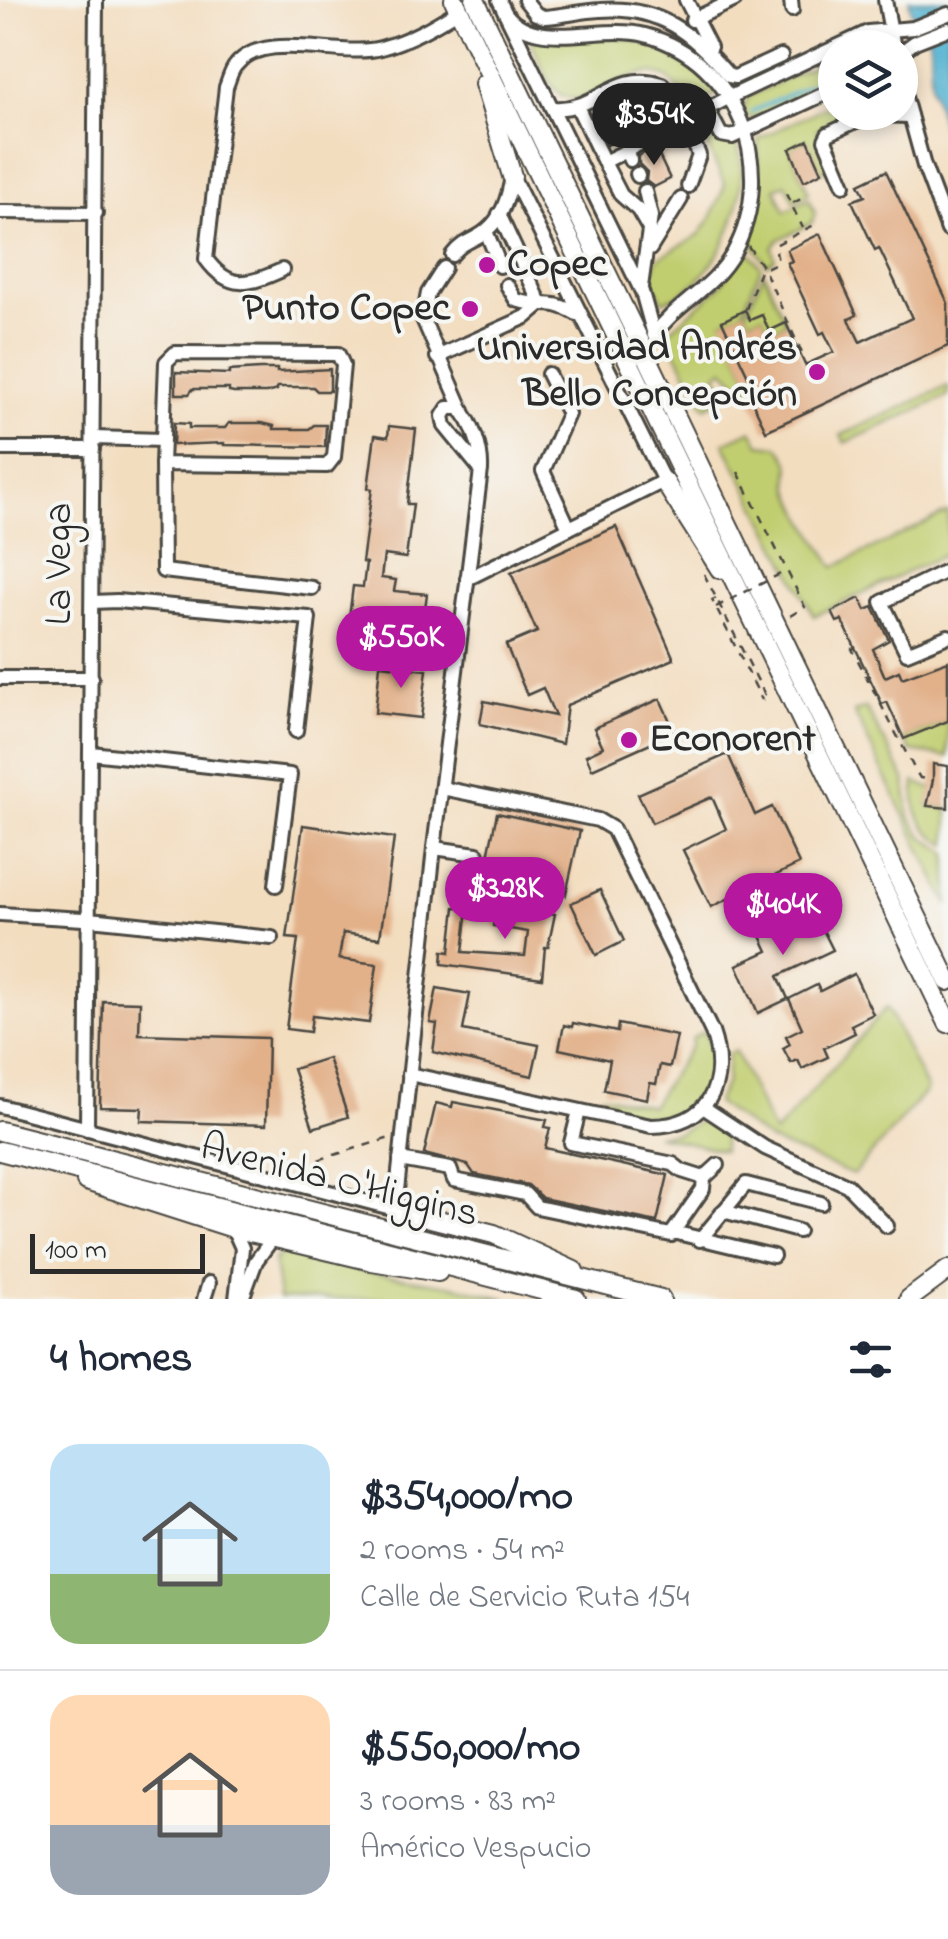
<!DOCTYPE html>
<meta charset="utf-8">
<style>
body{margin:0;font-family:"Indie Flower",sans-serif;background:#f6f6f7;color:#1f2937;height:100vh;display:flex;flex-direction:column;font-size:38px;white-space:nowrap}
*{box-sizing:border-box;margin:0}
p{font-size:32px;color:#747a83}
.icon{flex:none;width:55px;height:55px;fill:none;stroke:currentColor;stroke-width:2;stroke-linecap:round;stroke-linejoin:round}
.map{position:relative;height:1299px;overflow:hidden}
.drawer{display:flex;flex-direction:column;background:#fff;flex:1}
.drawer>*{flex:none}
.buttons{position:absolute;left:818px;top:30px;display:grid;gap:20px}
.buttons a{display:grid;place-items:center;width:100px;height:100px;border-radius:50%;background:#fff;box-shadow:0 5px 15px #0003;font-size:50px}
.scale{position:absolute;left:30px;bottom:25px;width:175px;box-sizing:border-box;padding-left:10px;border:5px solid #2b2b2b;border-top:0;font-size:28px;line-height:35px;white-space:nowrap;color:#2b2b2b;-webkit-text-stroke:8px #f6f6f2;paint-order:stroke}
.price{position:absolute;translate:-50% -85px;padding:0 22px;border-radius:35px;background:#b5179e;color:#fff;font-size:32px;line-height:65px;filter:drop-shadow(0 2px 5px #0008)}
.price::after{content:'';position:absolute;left:50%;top:60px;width:30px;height:22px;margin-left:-15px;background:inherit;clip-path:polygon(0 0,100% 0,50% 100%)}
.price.on{background:#222;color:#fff}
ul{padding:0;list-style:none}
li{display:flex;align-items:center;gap:30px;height:250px;padding:0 50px}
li+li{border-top:2px solid #e0e1e3}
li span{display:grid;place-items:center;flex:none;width:280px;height:200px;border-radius:30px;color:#555}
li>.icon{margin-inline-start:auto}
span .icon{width:120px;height:120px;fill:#fffc;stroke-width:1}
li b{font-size:42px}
h2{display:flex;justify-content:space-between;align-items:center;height:120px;padding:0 50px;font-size:42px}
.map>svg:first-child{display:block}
.green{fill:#c1ce6f;stroke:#767c4d;stroke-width:2.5}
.water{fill:#50b0cf;stroke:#3e6e7d;stroke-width:2.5}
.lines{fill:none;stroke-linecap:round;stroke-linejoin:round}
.stream{stroke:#50b0cf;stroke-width:4}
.building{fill:#e2b18a}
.minor-tunnel{stroke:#cbb9a1;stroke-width:12;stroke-dasharray:12 6;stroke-linecap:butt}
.minor-casing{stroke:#494641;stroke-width:18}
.major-casing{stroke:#494641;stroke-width:22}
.path{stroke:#494641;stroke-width:2.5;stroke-dasharray:8 8;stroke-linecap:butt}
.minor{stroke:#fff;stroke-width:12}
.major{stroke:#fff;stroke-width:18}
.path-bridge{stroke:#494641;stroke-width:2.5;stroke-dasharray:8 8;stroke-linecap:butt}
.poi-dot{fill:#b5179e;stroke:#f6f6f2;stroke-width:4}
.labels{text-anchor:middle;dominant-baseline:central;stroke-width:8;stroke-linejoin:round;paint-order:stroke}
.poi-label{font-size:40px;font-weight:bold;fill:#2b2b2b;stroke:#f6f6f2;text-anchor:start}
.street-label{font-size:40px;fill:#2b2b2b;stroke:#f6f6f2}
</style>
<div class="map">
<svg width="948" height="1299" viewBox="0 0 948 1299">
<rect width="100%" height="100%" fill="#f6f6f2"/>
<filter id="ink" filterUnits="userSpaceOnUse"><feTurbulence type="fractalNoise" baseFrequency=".01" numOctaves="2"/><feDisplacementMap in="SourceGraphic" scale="20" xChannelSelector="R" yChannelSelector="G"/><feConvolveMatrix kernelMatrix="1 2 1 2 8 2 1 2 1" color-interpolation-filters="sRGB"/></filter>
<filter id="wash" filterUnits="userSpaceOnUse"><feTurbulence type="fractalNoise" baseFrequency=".0048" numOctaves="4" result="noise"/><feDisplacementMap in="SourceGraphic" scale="40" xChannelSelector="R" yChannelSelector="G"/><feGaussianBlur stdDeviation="2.25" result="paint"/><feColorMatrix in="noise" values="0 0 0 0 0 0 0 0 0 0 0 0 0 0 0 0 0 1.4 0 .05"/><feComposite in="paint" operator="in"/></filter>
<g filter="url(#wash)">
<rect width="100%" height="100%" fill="#f3ddbf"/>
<!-- green -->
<g class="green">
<path d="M529,38c21,4 35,2 55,0 51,-5 105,11 133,56l-15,7h-12c-10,-9 -16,-21 -29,-26 -37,-13 -81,48 -108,12 -10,-14 -16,-34 -24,-49z"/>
<polygon points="835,55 835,81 759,118 748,118 743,111 748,97"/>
<polygon points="835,102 835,112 852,113 817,130 829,169 822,172 808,141 790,149 809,193 794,201 786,184 775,188 785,211 809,199 815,213 812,223 778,240 772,248 775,259 767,265 750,240 758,211 758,139"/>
<path d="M716,134l7,8h14c18,51 -18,144 -74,159l-12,-21 6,-21 42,-24 12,-17 14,-33 -20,-44z"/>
<polygon points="746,247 761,267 742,312 723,321 752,385 745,390 724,369 717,374 728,396 705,407 668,337 669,331 719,288"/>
<polygon points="764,272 786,323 769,331 762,315 750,320 746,312"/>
<polygon points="948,386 948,396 845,443 841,435"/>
<path d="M752,430l8,14 18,2c21,23 6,22 13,43 9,27 29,53 43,78l114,-55v41l-134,63 -90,-173z"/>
<polygon points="866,708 905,779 909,816 923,837 948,853 948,905 854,712"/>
<polygon points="948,721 948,757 910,751 904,739"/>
<path d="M915,782l17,7 -4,17 20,2v37c-26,-13 -36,-33 -33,-63z"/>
<polygon points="887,1007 927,1090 853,1175 770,1141 716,1103 726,1082 728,1054 735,1051 774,1134"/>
<path d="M703,1031c20,34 4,82 -39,85 -21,2 -45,-6 -65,-10l2,-11 50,11 41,-61v-6z"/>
<polygon points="701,1120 724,1131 723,1151 656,1135 678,1133"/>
<polygon points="283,1251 366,1272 456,1286 507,1299 279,1299 274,1258 278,1258"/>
</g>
<!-- water -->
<polygon class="water" points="909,0 948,0 948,147 931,85 930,41 911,11"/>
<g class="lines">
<!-- stream -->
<polyline class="stream" points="751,112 835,73"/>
</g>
<g id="blocks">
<!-- building -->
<g class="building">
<polygon points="646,99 657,120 607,145 597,124"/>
<polygon points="808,140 822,172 804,181 790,149"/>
<polygon points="655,147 670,179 654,187 646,181 647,172 639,164 639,156"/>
<polygon points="886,171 948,303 948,346 766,431 750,397 757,395 722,321 745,310 750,320 762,315 769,331 786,323 805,365 834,352 824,332 820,334 787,263 792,261 787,250 820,234 857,315 849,319 860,342 912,318 879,248 875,250 852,201 865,196 859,184"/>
<polygon points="260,369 277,369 277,372 330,369 330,391 317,391 313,387 277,387 277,390 266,393 234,393 229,392 229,389 193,389 189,394 176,394 176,372 229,374 229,371"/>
<polygon points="174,423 189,424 189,428 225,428 229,423 262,423 274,426 274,429 309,429 314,425 326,425 325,447 224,445 224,443 173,445"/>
<polygon points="389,426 416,429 407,504 413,504 406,558 384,555 381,578 396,580 394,591 427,594 419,651 346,642 353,586 363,587 366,563 362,562 372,489 368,488 375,435 388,437"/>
<polygon points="616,527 674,659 567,705 562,744 480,724 484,701 555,716 543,688 527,695 506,645 537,632 511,573"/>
<polygon points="860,598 866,610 873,607 889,640 873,649 885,677 899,671 902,678 948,661 948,721 904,739 887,702 882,704 842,620 837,622 832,612"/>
<polygon points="380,665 427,670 421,718 375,713"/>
<polygon points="660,699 675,732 592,769 586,755 603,747 594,728"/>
<polygon points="728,754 755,815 772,807 799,864 711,907 683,850 726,829 712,797 652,823 638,794"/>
<polygon points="933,764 948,766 948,808 927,806 933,780"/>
<polygon points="497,813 580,831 566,894 561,882 558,895 483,880"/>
<polygon points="303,825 394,838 380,938 343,933 339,959 377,964 369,1023 312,1016 310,1032 286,1029 298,939 287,938"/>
<polygon points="600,890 624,941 596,955 571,903"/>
<polygon points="497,904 555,914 548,947 545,947 542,978 442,964 443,951 450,952 455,907 468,908 463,952 525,956 528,932 493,926"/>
<polygon points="805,907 819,932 823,930 833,950 778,976 788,999 758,1013 737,965 768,951 761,936 783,925 780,920"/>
<polygon points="854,974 873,1014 851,1025 855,1033 824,1048 828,1057 802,1069 798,1060 791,1063 783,1048 790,1044 786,1036 802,1028 789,999 817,985 820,991"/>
<polygon points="437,988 470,994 463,1030 539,1045 532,1076 433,1052 437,1024 430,1023"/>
<polygon points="103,1001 140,1002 139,1034 268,1038 266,1125 141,1121 142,1108 100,1107"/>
<polygon points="573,1023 617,1032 618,1024 677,1036 670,1067 660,1065 656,1084 650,1083 647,1099 604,1090 610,1060 559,1049 564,1025 572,1027"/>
<polygon points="328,1058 348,1117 313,1128 293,1069"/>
<polygon points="453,1102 547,1120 545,1127 550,1128 545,1148 668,1175 657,1222 542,1198 528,1185 474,1174 468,1165 424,1154 436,1103 452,1107"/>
</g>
</g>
</g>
<g filter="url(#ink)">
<use href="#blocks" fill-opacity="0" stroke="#494641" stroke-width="2.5"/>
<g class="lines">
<!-- minor-tunnel -->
<polyline class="minor-tunnel" points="663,103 669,116"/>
<!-- minor casing -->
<g class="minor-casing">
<g id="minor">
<polyline points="499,0 642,292 654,335"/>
<path d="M525,0l11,14 8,3c19,-1 37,-6 56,-7 59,-5 93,24 129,66l6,1 46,-21"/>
<polyline points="686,0 710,47"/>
<polyline points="791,0 792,10"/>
<polyline points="885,0 894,48"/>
<path d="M506,14c31,39 94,9 139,21 94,25 133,134 89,217 -20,36 -57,51 -80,83"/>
<polyline points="692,20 735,0"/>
<polyline points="900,53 915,42 948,29"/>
<polyline points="900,79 924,166 948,230"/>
<polyline points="577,106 604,162 626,151 630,160"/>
<path d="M552,108c46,4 61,-39 110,-24l22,36 15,35 -11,31"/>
<polyline points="707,108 721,135 732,137 835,89"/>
<polyline points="626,151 730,97 868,32 913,28 948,14"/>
<polyline points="604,162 621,195 638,210 649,229"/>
<polyline points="637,174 638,176"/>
<polyline points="844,185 825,140 828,134 869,115 910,116"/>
<polyline points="0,212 96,213"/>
<polyline points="499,214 541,304"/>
<polyline points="486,231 500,266"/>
<polyline points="650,249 681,199"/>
<path d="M452,255c11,-15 23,-14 35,-25 15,-12 22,-35 25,-54"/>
<polyline points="444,268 428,293 423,319 463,411"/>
<path d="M282,270c-33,15 -53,21 -76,-11l20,-172c3,-7 5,-17 10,-22 29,-36 105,-6 145,-17 29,-8 53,-22 78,-38"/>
<path d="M507,285l9,15c28,9 32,-3 61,14"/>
<polyline points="641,287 651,216 645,191"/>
<polyline points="437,357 526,317 541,304"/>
<polyline points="548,374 568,414 543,471 569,528"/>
<polyline points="94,438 162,440"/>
<polyline points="0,449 93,449"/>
<polyline points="162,464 327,466 334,457 343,365 338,354 175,353 166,362 162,464 163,571 312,588"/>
<polyline points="948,570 882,602 907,653 948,636"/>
<polyline points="467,579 664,481 512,176"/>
<polyline points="92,602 117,601 309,618 296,731"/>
<polyline points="0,678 92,678"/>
<polyline points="91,753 290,775 276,885"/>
<polyline points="434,848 477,854"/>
<polyline points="0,914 100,920 272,938"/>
<path d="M409,1074l242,52c57,0 79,-43 61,-94l-99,-203 -15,-9 -156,-32"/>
<path d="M0,1106l395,103 39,-361 47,-378c1,-20 -8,-48 -22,-62h-11l-5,8 2,10 36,44"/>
<polyline points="703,1107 765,1148 847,1185 887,1226"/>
<polyline points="87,1129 96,0"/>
<polyline points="400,1160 450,1169 454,1180 525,1194 537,1207 671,1235 703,1189 704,1178 682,1171 673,1164 571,1143 579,1111"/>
<polyline points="704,1178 718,1165"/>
<polyline points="723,1211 798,1231"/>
<polyline points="233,1228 242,1248 236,1299"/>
<polyline points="673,1232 773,1256"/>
<polyline points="700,1240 746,1184 821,1203"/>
<polyline points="204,1299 209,1283"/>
<polyline points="242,1299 256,1261 273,1238"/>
</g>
</g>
<!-- major casing -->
<g class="major-casing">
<g id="major">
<polyline points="454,0 948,1023"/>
<polyline points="475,0 948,981"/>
<polyline points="484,84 512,176"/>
<polyline points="664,481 720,569"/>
<polyline points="0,1131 661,1299"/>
<polyline points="0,1151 576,1299"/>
<polyline points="86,1181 233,1228 372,1261 438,1272"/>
<polyline points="395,1209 494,1234 574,1271"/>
<polyline points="909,1299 948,1270"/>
</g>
</g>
<!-- path -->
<g class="path">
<polyline points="786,194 803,228"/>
<polyline points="793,203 805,197"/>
<polyline points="748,246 764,269 805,360"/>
<polyline points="746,309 760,271 778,262 775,245 818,223"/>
<polyline points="738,472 805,607 790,616"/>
<polyline points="704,574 767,699 763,701"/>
<polyline points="716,598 712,600 762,700"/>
<polyline points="855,648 852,649 915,770 920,778 933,780"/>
<polyline points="288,1169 390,1138"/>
</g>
<!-- minor -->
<use href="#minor" class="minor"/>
<!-- major -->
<use href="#major" class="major"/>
<!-- path-bridge -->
<polyline class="path-bridge" points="716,607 786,571"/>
</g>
</g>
<!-- markers -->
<g class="poi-dot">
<circle cx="487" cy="265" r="10"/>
<circle cx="470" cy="309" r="10"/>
<circle cx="817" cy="372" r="10"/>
<circle cx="629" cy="740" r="10"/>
</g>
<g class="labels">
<!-- poi labels -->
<g class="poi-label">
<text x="507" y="265">Copec</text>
<text x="450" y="309" text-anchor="end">Punto Copec</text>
<text x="797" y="349" text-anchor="end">Universidad Andrés<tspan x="797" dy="46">Bello Concepción</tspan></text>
<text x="649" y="740">Econorent</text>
</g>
<!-- street labels -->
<g class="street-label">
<text transform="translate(60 564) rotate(-90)">La Vega</text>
<text transform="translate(339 1182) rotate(14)">Avenida O'Higgins</text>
</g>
</g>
</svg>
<div class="buttons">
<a><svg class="icon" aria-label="layers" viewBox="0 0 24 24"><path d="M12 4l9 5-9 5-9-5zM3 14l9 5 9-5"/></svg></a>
</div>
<div class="scale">100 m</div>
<b class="price on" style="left:654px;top:168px">$354K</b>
<b class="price" style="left:401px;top:691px">$550K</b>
<b class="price" style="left:505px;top:942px">$328K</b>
<b class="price" style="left:783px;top:958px">$404K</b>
</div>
<section class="drawer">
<h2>4 homes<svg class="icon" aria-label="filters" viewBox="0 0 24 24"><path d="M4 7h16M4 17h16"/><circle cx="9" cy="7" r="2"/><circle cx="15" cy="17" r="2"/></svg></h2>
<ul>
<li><span style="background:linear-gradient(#bfe0f5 65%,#8fb573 0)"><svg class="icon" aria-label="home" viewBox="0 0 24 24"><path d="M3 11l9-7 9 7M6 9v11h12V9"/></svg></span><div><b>$354,000/mo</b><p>2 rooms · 54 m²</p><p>Calle de Servicio Ruta 154</p></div></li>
<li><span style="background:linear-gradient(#ffd9b3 65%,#9aa5b1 0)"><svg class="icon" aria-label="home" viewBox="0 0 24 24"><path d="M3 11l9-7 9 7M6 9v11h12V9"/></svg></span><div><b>$550,000/mo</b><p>3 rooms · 83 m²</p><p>Américo Vespucio</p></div></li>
</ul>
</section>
